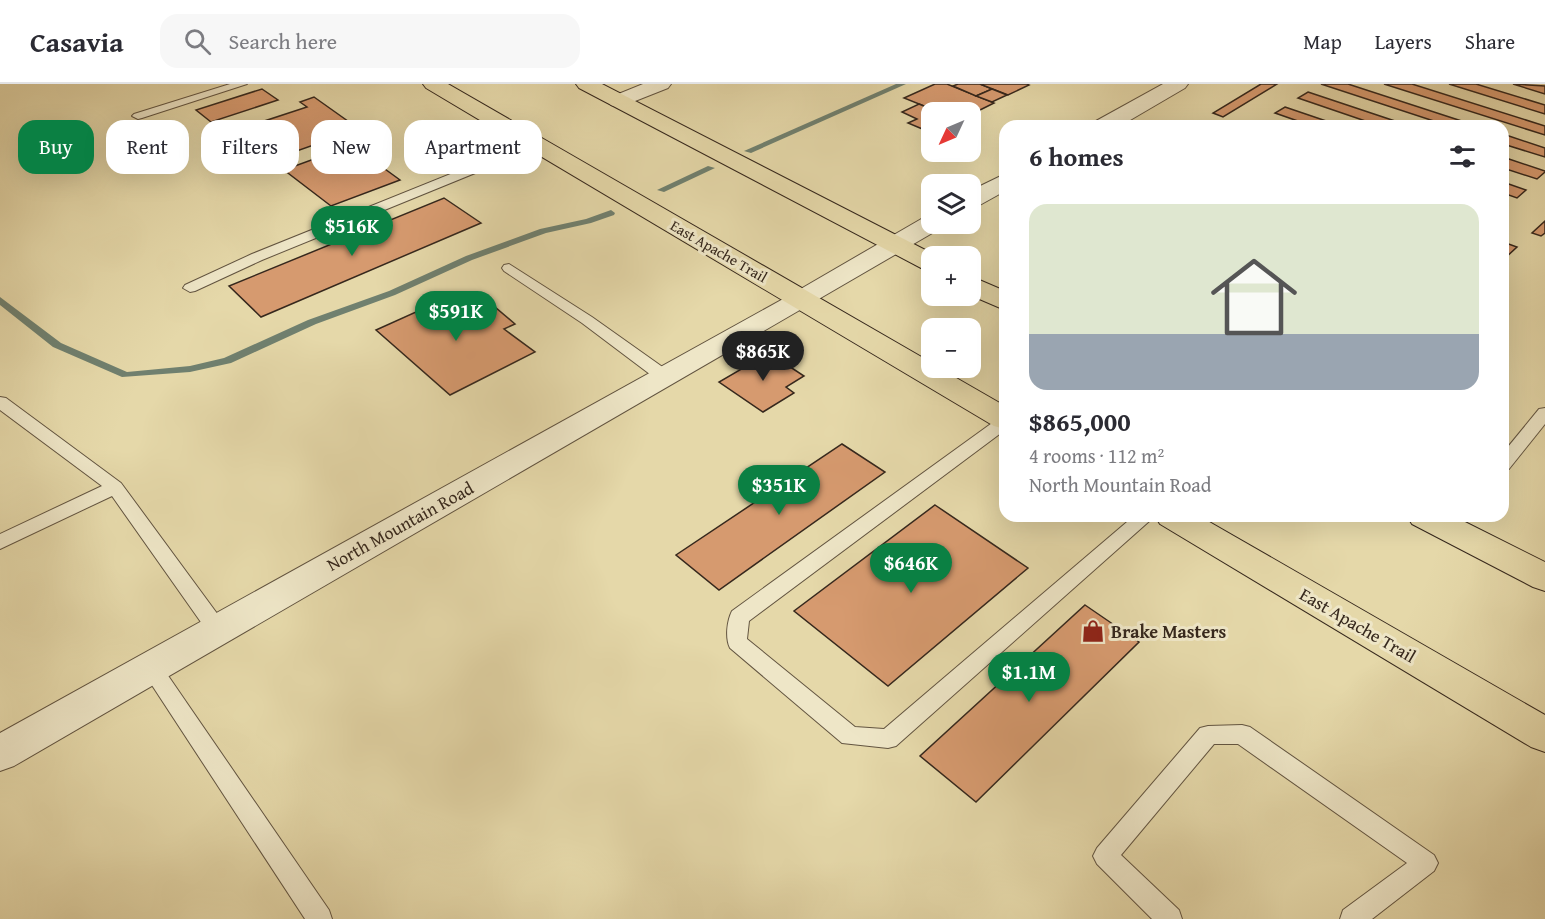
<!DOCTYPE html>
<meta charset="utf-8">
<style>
body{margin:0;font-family:"Gentium Book Plus",serif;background:#f7f7f7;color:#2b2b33;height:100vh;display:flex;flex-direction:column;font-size:22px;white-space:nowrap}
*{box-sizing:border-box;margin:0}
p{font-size:20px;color:#7c7c81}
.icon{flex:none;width:33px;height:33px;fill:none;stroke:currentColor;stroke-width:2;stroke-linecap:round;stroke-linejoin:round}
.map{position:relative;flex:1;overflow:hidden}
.details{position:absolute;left:999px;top:36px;width:510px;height:402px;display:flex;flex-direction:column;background:#fff;border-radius:18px;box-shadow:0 6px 24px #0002}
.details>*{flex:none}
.banner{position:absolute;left:18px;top:36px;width:570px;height:54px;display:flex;gap:12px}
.needle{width:39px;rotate:226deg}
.tools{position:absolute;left:921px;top:18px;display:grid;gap:12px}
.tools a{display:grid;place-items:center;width:60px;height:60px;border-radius:12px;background:#fff;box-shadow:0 6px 24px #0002;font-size:30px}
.price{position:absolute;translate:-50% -51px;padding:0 14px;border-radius:21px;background:#0b8043;color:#fff;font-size:20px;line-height:39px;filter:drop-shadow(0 2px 3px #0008)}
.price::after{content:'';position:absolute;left:50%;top:36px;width:18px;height:14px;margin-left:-9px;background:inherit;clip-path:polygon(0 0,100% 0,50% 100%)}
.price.on{background:#222;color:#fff}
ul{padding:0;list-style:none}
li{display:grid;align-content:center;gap:12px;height:318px;padding:0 30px}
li+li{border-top:2px solid #e1e1e2}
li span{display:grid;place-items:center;height:186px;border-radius:18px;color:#555}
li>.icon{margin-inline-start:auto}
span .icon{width:108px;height:108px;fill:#fffc;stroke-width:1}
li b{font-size:26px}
h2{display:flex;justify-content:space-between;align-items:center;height:72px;padding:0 30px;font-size:26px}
.tag{padding:0 21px;border-radius:18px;background:#fff;box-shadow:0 6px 24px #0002;font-size:21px;line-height:54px}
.tag.on{background:#0b8043;color:#fff}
header{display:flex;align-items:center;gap:36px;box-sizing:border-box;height:84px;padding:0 30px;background:#fff;border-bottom:2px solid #e1e1e2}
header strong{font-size:28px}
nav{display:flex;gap:33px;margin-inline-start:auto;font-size:21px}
.search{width:420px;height:54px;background:#f7f7f7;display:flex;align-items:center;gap:15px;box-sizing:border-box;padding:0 21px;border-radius:18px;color:#7c7c81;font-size:22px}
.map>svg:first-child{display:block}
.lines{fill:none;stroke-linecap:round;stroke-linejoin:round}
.stream{fill:#70806f;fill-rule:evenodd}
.building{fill:#d69a6f;stroke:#36281d;stroke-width:1.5}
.lane-casing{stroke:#625440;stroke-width:2}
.street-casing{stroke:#625440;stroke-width:2}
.primary-casing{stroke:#36281d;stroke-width:2}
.lane{fill:#eee6c7;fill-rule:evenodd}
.street{fill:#eee6c7;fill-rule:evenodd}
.primary{fill:#e5d8a9;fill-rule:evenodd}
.labels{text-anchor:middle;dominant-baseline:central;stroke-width:6;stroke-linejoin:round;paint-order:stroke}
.far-street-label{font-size:15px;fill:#36281d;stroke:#eee6c7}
.street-label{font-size:18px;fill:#36281d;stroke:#eee6c7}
.poi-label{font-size:18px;font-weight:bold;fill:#36281d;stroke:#eee6c7;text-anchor:start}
</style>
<header>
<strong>Casavia</strong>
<div class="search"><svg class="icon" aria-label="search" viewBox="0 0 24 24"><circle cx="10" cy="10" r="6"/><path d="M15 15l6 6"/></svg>Search here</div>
<nav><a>Map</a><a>Layers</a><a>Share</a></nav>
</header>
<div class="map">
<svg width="1545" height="835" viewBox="0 0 1545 835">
<rect width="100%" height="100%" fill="#e5d8a9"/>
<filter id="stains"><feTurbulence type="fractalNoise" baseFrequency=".00333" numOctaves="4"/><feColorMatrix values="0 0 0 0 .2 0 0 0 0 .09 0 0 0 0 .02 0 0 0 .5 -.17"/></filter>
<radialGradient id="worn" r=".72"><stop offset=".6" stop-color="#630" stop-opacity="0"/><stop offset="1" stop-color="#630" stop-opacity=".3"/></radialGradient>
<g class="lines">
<!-- stream -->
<g class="stream">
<polygon points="896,0 906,0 751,69 744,67"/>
<polygon points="708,82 715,84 664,108 657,106"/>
<polygon points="611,126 615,129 614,131 591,139 546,149 472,176 395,211 316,240 231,279 190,288 122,293 53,263 0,221 0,213 61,259 127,288 190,282 224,274 308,236 389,207 466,172 540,145 586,135"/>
</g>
</g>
<!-- building -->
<g class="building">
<polygon points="935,0 947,0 994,19 970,31 970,28 939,28 904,14"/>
<polygon points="958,0 980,0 992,5 976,12 953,2"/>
<polygon points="980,0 1027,0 1029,1 1008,11"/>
<polygon points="1261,0 1277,0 1223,33 1213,29"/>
<polygon points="1321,0 1348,0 1477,42 1449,42"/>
<polygon points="1384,0 1412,0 1545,42 1545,51"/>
<polygon points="1449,0 1476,0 1545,21 1545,30"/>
<polygon points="1513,0 1545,2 1545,10"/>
<polygon points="262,5 278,16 211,38 196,26"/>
<polygon points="992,5 1007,11 992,18 976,12"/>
<polygon points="1308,8 1410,42 1380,42 1298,14"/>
<polygon points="314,13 359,45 277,74 240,45 307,23 300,18"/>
<polygon points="919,20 938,28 932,28 932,49 908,39 917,35 902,28"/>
<polygon points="1285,23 1341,42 1312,42 1275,29"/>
<polygon points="1503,50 1545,64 1545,73 1503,60"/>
<polygon points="352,61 400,96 331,122 284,86"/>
<polygon points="1503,73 1545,87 1545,88 1537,95 1503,84"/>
<polygon points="1503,98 1526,106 1517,114 1503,109"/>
<polygon points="444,114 481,139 261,233 229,202"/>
<polygon points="1545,137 1545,149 1541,152 1532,149"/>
<polygon points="1503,158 1517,163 1503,176"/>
<polygon points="458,209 485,230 496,224 515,240 504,245 535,268 450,311 376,246"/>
<polygon points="769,269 804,292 786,303 794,309 763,328 719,298"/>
<polygon points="842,360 885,388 719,506 676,471"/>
<polygon points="935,421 1028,484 888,602 794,527"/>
<polygon points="1085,521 1139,558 976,718 920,672"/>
</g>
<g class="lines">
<!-- lane casing -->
<g class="lane-casing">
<g id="lane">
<polygon points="230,0 247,0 142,34 138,35 132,32 134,30"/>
<polygon points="535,56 539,57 539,63 262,176 195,207 190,208 183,204 185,201 252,170"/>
<polygon points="509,180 592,233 671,289 673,293 671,297 659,297 582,239 504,187 502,184 504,181"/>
<polygon points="0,313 6,314 121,399 224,539 227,545 224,551 217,553 210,551 112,412 0,465 0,450 102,402 0,326"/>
<polygon points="1545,324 1545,340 1509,385 1503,387 1503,369 1539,325"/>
<path d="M1005,333v13l-256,191 -2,18 108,88 29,2 250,-213h21l-259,230 -8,2 -46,-5 -112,-95c-5,-10 -3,-27 2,-37l267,-193z"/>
<polygon points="151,575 158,577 329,826 332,835 305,835 144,589 141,583 144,577"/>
<polygon points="1242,641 1250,643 1434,771 1438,779 1434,787 1372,835 1340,835 1343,826 1407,779 1238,660 1214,660 1121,771 1179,826 1182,835 1152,835 1097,780 1093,772 1097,764 1200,644 1208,642"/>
</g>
</g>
<!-- street casing -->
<g class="street-casing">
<g id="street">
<polygon points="643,0 671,0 668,4 625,21 618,23 611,21 608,17 611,13"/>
<polygon points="1163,0 1188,0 1185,4 1120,42 1093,42 1096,37"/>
<polygon points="1005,90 1005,107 978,122 970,124 970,107"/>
<polygon points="932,132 932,140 944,140 941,144 14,682 0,687 0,649 792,210 923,134"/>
</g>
</g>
<!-- primary casing -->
<g class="primary-casing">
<g id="primary">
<polygon points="423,0 448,0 932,279 932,284 939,284 1005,322 1005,345 994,342 426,4"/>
<polygon points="576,0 602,0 937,172 932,172 932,188 923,185 579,4"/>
<polygon points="970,192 1005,207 1005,226 970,211"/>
<polygon points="1155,432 1199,432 1545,631 1545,668 1531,663 1160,440"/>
<polygon points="1407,432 1453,432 1545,478 1545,507 1533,503 1412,440"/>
</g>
</g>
<!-- lane -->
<use href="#lane" class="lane"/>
<!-- street -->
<use href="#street" class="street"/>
<!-- primary -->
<use href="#primary" class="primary"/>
</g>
<!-- icons -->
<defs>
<g id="shop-bare" transform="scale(1.8)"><path d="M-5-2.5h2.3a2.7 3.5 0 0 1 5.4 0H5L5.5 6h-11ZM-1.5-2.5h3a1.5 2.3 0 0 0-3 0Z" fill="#8f2418" stroke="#eee6c7" stroke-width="2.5" paint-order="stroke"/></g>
</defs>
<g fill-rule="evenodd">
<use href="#shop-bare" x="1093" y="547"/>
</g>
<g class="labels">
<!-- far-street labels -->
<g class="far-street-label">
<text transform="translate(719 167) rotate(30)">East Apache Trail</text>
</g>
<!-- street labels -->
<g class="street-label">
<text transform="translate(400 442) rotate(-29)">North Mountain Road</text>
<text transform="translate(1358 541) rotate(30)">East Apache Trail</text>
</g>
<!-- poi labels -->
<g class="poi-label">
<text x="1111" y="547">Brake Masters</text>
</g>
</g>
<rect width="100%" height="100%" filter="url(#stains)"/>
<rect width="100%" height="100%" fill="url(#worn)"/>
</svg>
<div class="tools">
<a><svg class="needle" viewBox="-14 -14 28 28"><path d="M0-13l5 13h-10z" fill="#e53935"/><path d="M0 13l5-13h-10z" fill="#7c7c81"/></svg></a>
<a><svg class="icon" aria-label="layers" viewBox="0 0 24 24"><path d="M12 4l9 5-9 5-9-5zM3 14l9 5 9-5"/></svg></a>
<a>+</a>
<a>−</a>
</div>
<b class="price" style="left:352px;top:173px">$516K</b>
<b class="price" style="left:456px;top:258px">$591K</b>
<b class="price on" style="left:763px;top:298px">$865K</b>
<b class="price" style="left:779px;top:432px">$351K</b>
<b class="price" style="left:911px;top:510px">$646K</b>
<b class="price" style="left:1029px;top:619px">$1.1M</b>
<div class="banner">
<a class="tag on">Buy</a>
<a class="tag">Rent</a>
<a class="tag">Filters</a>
<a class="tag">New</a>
<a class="tag">Apartment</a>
</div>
<section class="details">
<h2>6 homes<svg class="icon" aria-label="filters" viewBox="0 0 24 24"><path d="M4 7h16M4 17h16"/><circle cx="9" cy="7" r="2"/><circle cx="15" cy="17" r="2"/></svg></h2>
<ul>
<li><span style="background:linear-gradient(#dfe7d0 70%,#9aa5b1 0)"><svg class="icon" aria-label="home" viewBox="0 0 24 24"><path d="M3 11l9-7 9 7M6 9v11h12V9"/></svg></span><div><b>$865,000</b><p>4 rooms · 112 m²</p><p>North Mountain Road</p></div></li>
</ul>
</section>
</div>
